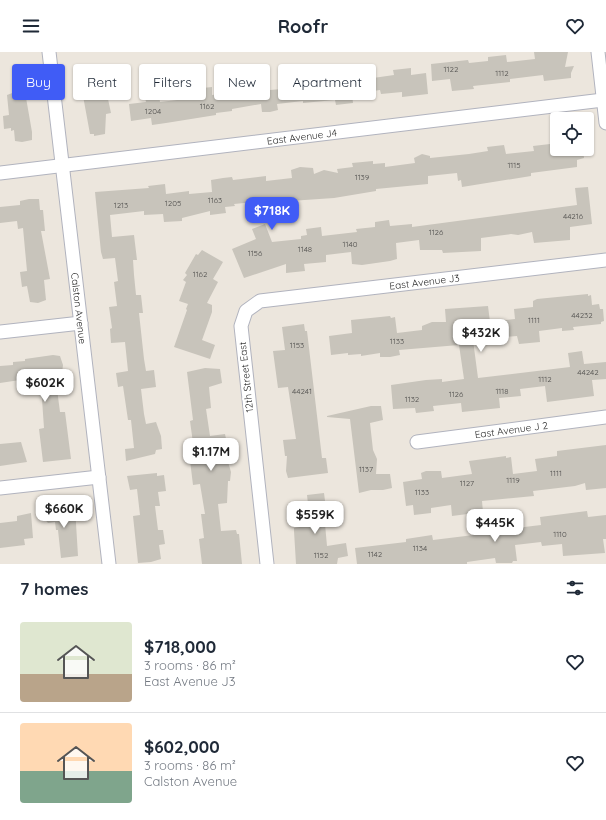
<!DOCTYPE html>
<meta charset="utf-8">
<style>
body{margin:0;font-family:Quicksand,sans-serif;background:#f6f6f7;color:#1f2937;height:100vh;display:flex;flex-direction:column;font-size:15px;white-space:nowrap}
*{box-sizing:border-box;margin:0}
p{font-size:13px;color:#747a83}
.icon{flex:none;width:22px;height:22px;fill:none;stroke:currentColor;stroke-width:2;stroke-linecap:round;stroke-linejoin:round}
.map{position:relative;height:512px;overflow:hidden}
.sheet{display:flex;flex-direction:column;background:#fff;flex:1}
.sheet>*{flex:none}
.hud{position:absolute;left:12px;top:12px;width:400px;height:36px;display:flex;gap:8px}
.fabs{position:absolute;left:550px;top:60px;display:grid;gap:8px}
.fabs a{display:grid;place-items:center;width:44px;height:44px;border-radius:4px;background:#fff;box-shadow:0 1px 3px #0004;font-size:20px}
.price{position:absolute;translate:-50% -34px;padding:0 9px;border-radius:8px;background:#fff;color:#222;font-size:13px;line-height:26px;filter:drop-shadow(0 1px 2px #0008)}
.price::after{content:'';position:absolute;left:50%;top:24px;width:12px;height:9px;margin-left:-6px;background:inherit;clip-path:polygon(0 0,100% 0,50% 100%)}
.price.active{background:#405cf6;color:#fff}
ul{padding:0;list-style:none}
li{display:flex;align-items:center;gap:12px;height:100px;padding:0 20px}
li+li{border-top:1px solid #e0e1e3}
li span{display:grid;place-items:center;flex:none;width:112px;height:80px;border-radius:4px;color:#555}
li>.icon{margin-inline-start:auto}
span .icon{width:48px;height:48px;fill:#fffc;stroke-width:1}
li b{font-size:17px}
h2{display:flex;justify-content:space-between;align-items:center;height:48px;padding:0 20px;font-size:17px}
.tag{padding:0 14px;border-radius:4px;background:#fff;box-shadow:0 1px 3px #0004;font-size:14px;line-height:36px}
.tag.active{background:#405cf6;color:#fff}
header{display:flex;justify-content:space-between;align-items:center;height:52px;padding:0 20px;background:#fff;font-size:18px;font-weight:800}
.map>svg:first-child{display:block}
.building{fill:#c8c4bb}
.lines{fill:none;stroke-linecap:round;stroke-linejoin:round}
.minor-casing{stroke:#b1b3be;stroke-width:15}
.minor{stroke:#fff;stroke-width:13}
.labels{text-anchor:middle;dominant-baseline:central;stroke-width:4;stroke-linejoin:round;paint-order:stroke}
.number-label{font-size:8px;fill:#52514f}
.street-label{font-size:10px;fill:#2b2b2b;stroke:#fff}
</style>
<header><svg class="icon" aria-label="menu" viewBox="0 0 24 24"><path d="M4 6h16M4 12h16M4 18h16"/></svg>Roofr<svg class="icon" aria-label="heart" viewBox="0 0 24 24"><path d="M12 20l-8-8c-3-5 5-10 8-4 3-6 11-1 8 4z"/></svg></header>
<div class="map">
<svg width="606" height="512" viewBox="0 0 606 512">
<rect width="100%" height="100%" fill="#ece6dd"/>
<!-- building -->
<g class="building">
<polygon points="534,0 568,0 565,15 574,14 571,21 571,26 544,29 543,23 510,27 510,30 473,34 474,37 452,39 450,27 432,29 431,12 468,8 469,11 488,9 488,5 506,3 507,10 535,7"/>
<polygon points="360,13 360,16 371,14 373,26 394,23 393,18 411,16 411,23 426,21 428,42 402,45 402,40 381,42 380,38 352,42 353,51 336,53 335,48 303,51 303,49 277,52 278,58 270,60 262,60 261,52 232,57 232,59 216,61 216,63 166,71 152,73 151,66 131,69 129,52 146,50 145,45 159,42 160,50 194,46 193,37 212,35 212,43 236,40 236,36 251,34 251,28 268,26 270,38 294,36 294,26"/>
<polygon points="100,29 101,32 102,32 105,48 108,47 111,61 106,62 105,82 94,84 94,82 90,82 81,33"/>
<polygon points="15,40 25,40 32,80 32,88 22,90 15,89 14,78 11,79 11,76 4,77 3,64 9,63 7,43"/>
<polygon points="550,92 557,92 557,97 583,97 584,106 577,108 577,115 531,121 531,124 462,135 461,128 458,129 457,121 428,124 428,132 376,137 376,139 334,146 290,149 291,155 256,159 254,150 234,152 235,154 225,155 226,161 210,163 210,159 182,166 182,169 164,170 163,162 144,163 144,159 110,163 112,185 134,183 137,208 133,208 134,223 136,243 141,243 143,261 139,261 144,307 146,319 154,318 156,335 141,337 144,362 146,372 156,370 161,384 162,397 156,398 155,402 126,409 125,397 134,396 131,368 128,368 123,334 118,335 116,321 128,319 125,290 111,291 110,277 112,276 109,255 117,254 114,230 118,229 115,206 103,207 101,200 95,140 149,136 148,134 165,132 166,142 189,139 189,142 212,140 211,128 223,126 232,125 233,128 266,124 266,129 292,126 291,118 300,115 313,116 314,122 324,118 338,121 337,117 353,115 352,111 373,109 373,112 385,111 385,115 415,111 414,106 422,102 430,104 430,106 469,102 488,99 487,95 504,93 506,102 534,99 533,94"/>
<polygon points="588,135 592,172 570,175 570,188 534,191 532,180 518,183 511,182 481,186 481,199 443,201 442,198 420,198 419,188 396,191 397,207 390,209 362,213 352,212 351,200 326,203 326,210 304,212 305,219 286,221 286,212 244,226 232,197 256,187 252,177 265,172 272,190 301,187 301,184 307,183 306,177 321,175 322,184 357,180 356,177 375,175 375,170 389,168 390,174 412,172 412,175 577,153 575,136"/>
<polygon points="29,147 39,147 40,158 43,158 45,179 41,179 50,227 44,228 46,248 38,251 30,250 27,234 22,235 20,220 27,219 23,176 18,177 17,169 0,171 0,155 20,153 20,149"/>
<polygon points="202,198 223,210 213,227 218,230 207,251 212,253 212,260 202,288 215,293 210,307 174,295 187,258 186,257 188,252 179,249 186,230 183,228 187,223 185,221 196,202 198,203"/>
<polygon points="588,242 588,244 591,243 592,253 599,252 600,257 603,257 604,269 601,270 601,272 573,275 574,278 562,279 562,276 539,279 540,290 519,292 517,284 473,288 478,326 570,315 568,301 582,299 584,312 606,310 606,327 592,328 594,344 547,350 545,334 520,337 521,344 499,346 500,356 462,360 461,351 433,354 434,359 416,361 415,356 393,357 391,333 426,328 442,327 442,330 464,327 459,293 399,298 400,303 390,305 380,305 380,301 361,304 361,302 348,303 348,301 331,303 329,284 352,281 351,268 390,264 391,266 395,265 397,281 422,278 422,274 432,270 446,270 445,257 488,254 490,270 515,267 514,257 533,255 533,249 537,247"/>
<polygon points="304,272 305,279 307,279 322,406 326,406 328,421 288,426 286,419 287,404 285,404 283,388 296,387 288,335 278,336 273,299 285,298 282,275"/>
<polygon points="53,303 60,304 63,313 62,321 55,322 60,360 65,360 71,407 43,410 39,377 44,376 41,333 47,326 41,326 40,325 0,331 0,314 13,313 13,310 25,309 25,307"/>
<polygon points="205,316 220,317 222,331 209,335 211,356 206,357 210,384 225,382 229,401 226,403 231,420 230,429 228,429 227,451 218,452 221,479 236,478 237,482 239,482 242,512 202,512 199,487 204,486 201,462 205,462 200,432 193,433 188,392 193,391 190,369 193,368 187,320"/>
<polygon points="371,354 381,354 383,368 370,371 373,398 377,407 376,422 390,422 392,436 383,438 371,438 359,441 350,367 327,365 327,364"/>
<polygon points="21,390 27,410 0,414 0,392"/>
<polygon points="606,393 606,436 586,438 585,431 575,434 533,439 534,444 482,449 483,460 452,464 451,453 431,456 431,461 414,463 413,453 406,454 403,430 422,427 421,421 426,419 441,419 442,426 472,422 469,409 506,404 506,406 511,405 513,422 537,419 535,407 557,404 557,399"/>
<polygon points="157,421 157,424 164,423 166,439 158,440 160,454 155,454 158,478 163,478 165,492 159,493 161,507 151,510 138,511 133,464 140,463 137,437 130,438 127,424"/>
<polygon points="324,441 328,472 325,472 327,494 346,491 348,504 338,506 337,512 296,512 294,479 294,476 300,475 298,454 308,452 307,443"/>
<polygon points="57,455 57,457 75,455 78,504 61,506 58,478 56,478 55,470 48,471 41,463 49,456"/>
<polygon points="587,459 588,465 606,463 606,487 603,487 605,501 563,504 562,492 542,494 541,490 515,493 517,509 513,509 512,511 496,511 495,506 467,510 467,512 357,512 355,496 406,490 406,487 432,483 433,488 490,481 489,474 515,471 516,476 541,473 540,465"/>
<polygon points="31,461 33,486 24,487 25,493 0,496 0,471 17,469 17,464"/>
</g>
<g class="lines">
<!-- minor casing -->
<g class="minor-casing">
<g id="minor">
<path id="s1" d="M49,0l60,512"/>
<polyline points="598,0 606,71"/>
<path id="s2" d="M0,121l603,-73"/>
<polyline points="0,280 81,271"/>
<path id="s3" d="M417,390l189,-25"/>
<polyline points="0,436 99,425"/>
<path id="s4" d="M267,512l-26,-238 5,-15 14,-10 346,-41"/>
</g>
</g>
<!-- minor -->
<use href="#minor" class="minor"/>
</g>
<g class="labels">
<!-- number labels -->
<g class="number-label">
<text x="451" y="17">1122</text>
<text x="502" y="21">1112</text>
<text x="207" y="54">1162</text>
<text x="153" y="59">1204</text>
<text x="514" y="113">1115</text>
<text x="362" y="125">1139</text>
<text x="215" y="148">1163</text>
<text x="173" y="151">1205</text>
<text x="121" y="153">1213</text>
<text x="573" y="164">44216</text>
<text x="436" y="180">1126</text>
<text x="350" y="192">1140</text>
<text x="305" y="197">1148</text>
<text x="255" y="201">1156</text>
<text x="200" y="222">1162</text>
<text x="582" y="263">44232</text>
<text x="534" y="268">1111</text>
<text x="397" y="289">1133</text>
<text x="297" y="293">1153</text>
<text x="588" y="320">44242</text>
<text x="545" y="327">1112</text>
<text x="302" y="339">44241</text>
<text x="502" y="339">1118</text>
<text x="456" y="342">1126</text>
<text x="412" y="347">1132</text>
<text x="366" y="417">1137</text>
<text x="556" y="421">1111</text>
<text x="513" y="428">1119</text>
<text x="467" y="431">1127</text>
<text x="422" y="440">1133</text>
<text x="560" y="482">1110</text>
<text x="420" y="496">1134</text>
<text x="375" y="502">1142</text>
<text x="321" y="503">1152</text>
</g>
<!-- street labels -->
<g class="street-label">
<text stroke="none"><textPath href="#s2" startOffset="304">East Avenue J4</textPath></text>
<text stroke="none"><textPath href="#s4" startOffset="438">East Avenue J3</textPath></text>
<text stroke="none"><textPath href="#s1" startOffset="258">Calston Avenue</textPath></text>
<text transform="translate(246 325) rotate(-96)">12th Street East</text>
<text stroke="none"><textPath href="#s3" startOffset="95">East Avenue J 2</textPath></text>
</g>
</g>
</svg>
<div class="fabs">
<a><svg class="icon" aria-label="locate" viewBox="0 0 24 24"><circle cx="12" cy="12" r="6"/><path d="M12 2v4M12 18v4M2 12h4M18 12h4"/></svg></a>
</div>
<b class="price active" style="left:272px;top:179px">$718K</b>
<b class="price" style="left:481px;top:301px">$432K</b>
<b class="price" style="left:45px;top:351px">$602K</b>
<b class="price" style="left:211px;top:420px">$1.17M</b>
<b class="price" style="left:64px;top:477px">$660K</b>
<b class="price" style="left:315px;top:483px">$559K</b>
<b class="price" style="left:495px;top:491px">$445K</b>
<div class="hud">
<a class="tag active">Buy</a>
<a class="tag">Rent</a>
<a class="tag">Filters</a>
<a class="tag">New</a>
<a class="tag">Apartment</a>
</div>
</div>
<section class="sheet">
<h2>7 homes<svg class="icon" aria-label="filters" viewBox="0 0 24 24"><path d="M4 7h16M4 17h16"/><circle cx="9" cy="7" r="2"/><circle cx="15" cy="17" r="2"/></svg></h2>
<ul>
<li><span style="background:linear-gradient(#dfe7d0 65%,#b9a48a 0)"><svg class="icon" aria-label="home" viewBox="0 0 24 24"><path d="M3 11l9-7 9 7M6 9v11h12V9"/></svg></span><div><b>$718,000</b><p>3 rooms · 86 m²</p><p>East Avenue J3</p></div><svg class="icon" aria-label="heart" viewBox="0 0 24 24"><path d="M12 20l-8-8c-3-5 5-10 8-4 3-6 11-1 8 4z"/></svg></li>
<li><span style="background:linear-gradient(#ffd9b3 60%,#7fa58c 0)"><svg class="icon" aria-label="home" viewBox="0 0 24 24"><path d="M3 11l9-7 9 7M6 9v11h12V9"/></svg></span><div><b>$602,000</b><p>3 rooms · 86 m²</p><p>Calston Avenue</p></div><svg class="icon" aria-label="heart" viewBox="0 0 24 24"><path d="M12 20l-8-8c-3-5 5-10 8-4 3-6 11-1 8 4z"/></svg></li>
</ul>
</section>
